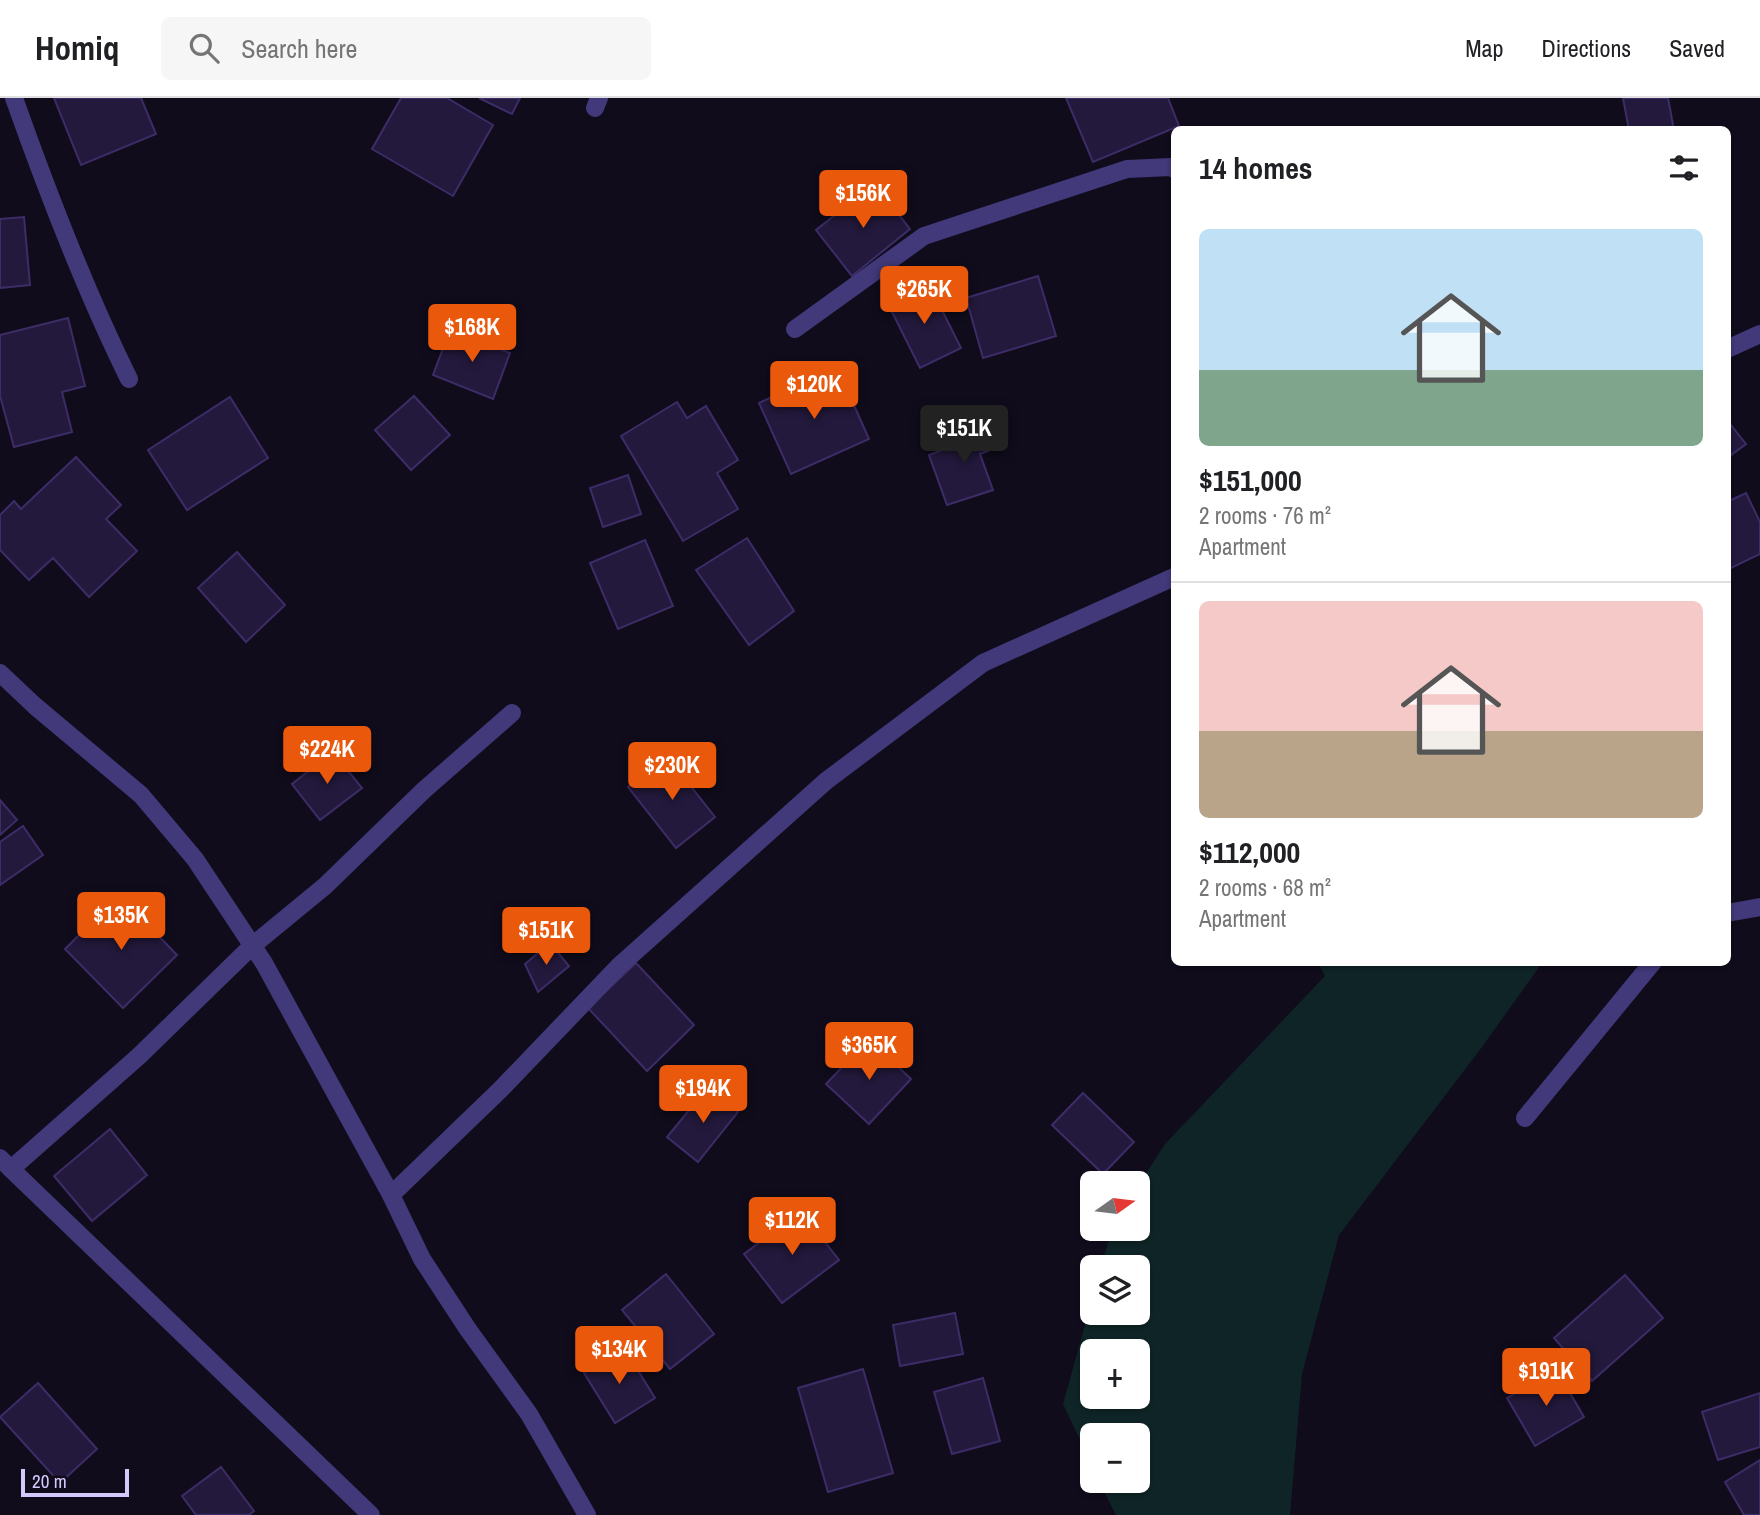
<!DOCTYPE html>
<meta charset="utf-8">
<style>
body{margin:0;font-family:"Archivo Narrow",sans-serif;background:#f6f6f6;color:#202124;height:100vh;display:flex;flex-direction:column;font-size:26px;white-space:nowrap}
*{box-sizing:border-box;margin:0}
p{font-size:23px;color:#757577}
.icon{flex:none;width:38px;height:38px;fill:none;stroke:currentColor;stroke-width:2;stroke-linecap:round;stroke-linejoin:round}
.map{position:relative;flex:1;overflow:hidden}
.drawer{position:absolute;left:1171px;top:28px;width:560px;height:840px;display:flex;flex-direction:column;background:#fff;border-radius:10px;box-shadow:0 2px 5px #0004}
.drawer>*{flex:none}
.needle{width:46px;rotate:76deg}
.tools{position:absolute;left:1080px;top:1073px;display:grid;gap:14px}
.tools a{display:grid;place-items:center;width:70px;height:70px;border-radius:10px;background:#fff;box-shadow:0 2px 5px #0004;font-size:35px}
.scale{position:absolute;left:21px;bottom:18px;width:108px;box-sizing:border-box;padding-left:7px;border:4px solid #d4c9fd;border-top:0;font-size:19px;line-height:24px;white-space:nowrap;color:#d4c9fd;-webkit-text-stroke:5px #100c1c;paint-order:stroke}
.price{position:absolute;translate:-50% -60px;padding:0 16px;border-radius:7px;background:#ea580c;color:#fff;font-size:23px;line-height:46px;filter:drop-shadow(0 2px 4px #0008)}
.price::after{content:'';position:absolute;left:50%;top:42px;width:21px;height:16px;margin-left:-10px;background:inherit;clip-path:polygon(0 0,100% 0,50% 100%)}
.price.active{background:#222;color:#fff}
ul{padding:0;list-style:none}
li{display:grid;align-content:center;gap:14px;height:371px;padding:0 28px}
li+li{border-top:2px solid #e0e0e0}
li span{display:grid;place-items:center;height:217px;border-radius:10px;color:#555}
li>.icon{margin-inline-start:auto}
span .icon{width:126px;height:126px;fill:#fffc;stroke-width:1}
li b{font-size:30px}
h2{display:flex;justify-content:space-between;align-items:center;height:84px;padding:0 28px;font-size:30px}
header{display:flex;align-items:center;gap:42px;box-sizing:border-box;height:98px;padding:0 35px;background:#fff;border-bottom:2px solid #e0e0e0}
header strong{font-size:33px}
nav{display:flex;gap:38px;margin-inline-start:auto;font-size:24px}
.search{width:490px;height:63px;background:#f6f6f6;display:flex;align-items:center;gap:18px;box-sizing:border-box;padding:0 24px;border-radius:10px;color:#757577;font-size:26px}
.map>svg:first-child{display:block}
.green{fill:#0f2426;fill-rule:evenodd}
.building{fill:#23193c;stroke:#3d2c67;stroke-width:2}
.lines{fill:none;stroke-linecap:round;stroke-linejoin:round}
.service{stroke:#413979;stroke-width:18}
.minor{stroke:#413979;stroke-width:18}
</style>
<header>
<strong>Homiq</strong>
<div class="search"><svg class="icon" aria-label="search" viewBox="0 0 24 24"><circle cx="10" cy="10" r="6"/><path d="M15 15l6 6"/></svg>Search here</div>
<nav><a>Map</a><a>Directions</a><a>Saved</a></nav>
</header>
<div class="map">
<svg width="1760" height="1417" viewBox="0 0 1760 1417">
<rect width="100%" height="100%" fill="#100c1c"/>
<!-- green -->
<path class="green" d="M1318,865h224l-60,84 -143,188 -37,139 -12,141h-174l-17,-34 39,-1v-45h-46v30l-29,-61 29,-104v12h46v-45h-37l11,-38 26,-1v-42l27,-42 160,-168zM1092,1253h46v45h-46z"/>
<!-- building -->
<g class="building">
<polygon points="54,0 141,0 156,36 81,67"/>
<polygon points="401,0 447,0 493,27 453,98 372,51"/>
<polygon points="479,0 520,0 512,16"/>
<polygon points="1066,0 1168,0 1179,28 1093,64"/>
<polygon points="1623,0 1668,0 1674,32 1629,32"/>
<polygon points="875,86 910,131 852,178 816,132"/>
<polygon points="24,119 30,187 0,190 0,121"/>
<polygon points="1038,178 1056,238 983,260 966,200"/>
<polygon points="929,186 961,250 920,270 888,206"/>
<polygon points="68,220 85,288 62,294 72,334 14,349 0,298 0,237"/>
<polygon points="450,232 510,255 493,301 433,277"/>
<polygon points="837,269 869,341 791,376 759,305"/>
<polygon points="414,298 450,337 411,372 375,332"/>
<polygon points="230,299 268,360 187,412 148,352"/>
<polygon points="677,304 687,320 706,308 738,362 717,375 738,411 683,443 621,338"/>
<polygon points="1727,322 1746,346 1727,360"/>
<polygon points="984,323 993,351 980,356 993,392 947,407 929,357 951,349 956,333"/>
<polygon points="76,359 121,407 106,421 137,453 89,499 53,460 29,482 0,452 0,417 14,403 21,411"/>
<polygon points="628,377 641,416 603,429 590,390"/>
<polygon points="1746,395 1760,424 1760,456 1727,472 1727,404"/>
<polygon points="747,440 794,513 749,547 696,472"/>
<polygon points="645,442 673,508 618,531 590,465"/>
<polygon points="237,454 285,507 246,544 198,490"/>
<polygon points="333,654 362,690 320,722 292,686"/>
<polygon points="667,658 715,719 676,750 628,689"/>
<polygon points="0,702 17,722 0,737"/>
<polygon points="23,728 43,757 0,787 0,744"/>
<polygon points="119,797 177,857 123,910 65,851"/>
<polygon points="550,845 569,868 538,894 525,866"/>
<polygon points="636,865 694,927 647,973 588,910"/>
<polygon points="869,941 911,981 869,1026 826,986"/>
<polygon points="708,989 738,1014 698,1064 667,1039"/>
<polygon points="1083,995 1134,1044 1103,1076 1052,1027"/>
<polygon points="110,1031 147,1077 92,1123 54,1078"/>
<polygon points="801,1113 839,1162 782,1205 744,1156"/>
<polygon points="666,1176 714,1236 670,1271 622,1212"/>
<polygon points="1625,1177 1663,1220 1592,1283 1554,1240"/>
<polygon points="955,1215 963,1256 900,1268 893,1227"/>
<polygon points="624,1250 655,1300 615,1325 584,1275"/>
<polygon points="863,1271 893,1375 828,1394 798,1290"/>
<polygon points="1556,1271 1584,1319 1535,1348 1507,1300"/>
<polygon points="983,1280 1000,1343 952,1356 934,1294"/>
<polygon points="38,1285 97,1351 60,1385 0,1319"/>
<polygon points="1760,1295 1760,1349 1718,1362 1702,1314"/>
<polygon points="1760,1362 1760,1417 1744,1417 1725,1384"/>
<polygon points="221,1369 254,1413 249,1417 196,1417 182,1398"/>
</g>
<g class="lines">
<!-- service -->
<g class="service">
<polyline points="595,10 599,0"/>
<polyline points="1727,815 1760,809"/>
<polyline points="1525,1020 1653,864"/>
</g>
<!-- minor -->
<g class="minor">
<path d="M14,0c34,96 70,190 115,281"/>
<polyline points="795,231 924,138 1127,71 1171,69 1174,71"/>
<polyline points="1727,251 1760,236"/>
<polyline points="0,575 35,608 141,697 195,761 264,865 391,1097 422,1161 467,1230 529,1316 587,1417"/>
<polyline points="0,1060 11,1071 139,958 252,848 325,788 424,692 512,615"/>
<polyline points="11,1071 371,1417"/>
<polyline points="391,1097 500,992 619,868 826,683 983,565 1174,479"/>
</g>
</g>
</svg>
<div class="tools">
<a><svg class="needle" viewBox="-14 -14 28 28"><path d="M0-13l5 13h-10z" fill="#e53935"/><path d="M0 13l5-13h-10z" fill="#757577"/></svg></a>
<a><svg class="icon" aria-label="layers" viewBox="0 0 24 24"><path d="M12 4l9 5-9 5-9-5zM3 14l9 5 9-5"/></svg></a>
<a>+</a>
<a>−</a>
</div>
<div class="scale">20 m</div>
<b class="price" style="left:863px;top:132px">$156K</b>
<b class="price" style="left:924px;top:228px">$265K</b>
<b class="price" style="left:472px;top:266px">$168K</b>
<b class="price" style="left:814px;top:323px">$120K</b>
<b class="price active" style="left:964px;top:367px">$151K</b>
<b class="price" style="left:327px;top:688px">$224K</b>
<b class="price" style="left:672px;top:704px">$230K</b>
<b class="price" style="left:121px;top:854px">$135K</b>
<b class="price" style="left:546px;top:869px">$151K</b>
<b class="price" style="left:869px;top:984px">$365K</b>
<b class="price" style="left:703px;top:1027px">$194K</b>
<b class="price" style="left:792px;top:1159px">$112K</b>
<b class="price" style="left:619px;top:1288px">$134K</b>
<b class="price" style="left:1546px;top:1310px">$191K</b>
<section class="drawer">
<h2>14 homes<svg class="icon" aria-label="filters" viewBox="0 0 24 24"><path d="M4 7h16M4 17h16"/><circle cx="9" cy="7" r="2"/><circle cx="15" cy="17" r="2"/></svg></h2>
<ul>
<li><span style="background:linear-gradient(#bfe0f5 65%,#7fa58c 0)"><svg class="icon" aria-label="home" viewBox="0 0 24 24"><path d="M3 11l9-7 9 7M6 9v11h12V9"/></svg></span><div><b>$151,000</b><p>2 rooms · 76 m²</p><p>Apartment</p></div></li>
<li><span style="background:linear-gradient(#f6c9c9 60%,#b9a48a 0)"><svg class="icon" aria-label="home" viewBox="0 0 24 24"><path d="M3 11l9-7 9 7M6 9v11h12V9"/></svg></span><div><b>$112,000</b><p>2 rooms · 68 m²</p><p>Apartment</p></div></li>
</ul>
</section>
</div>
